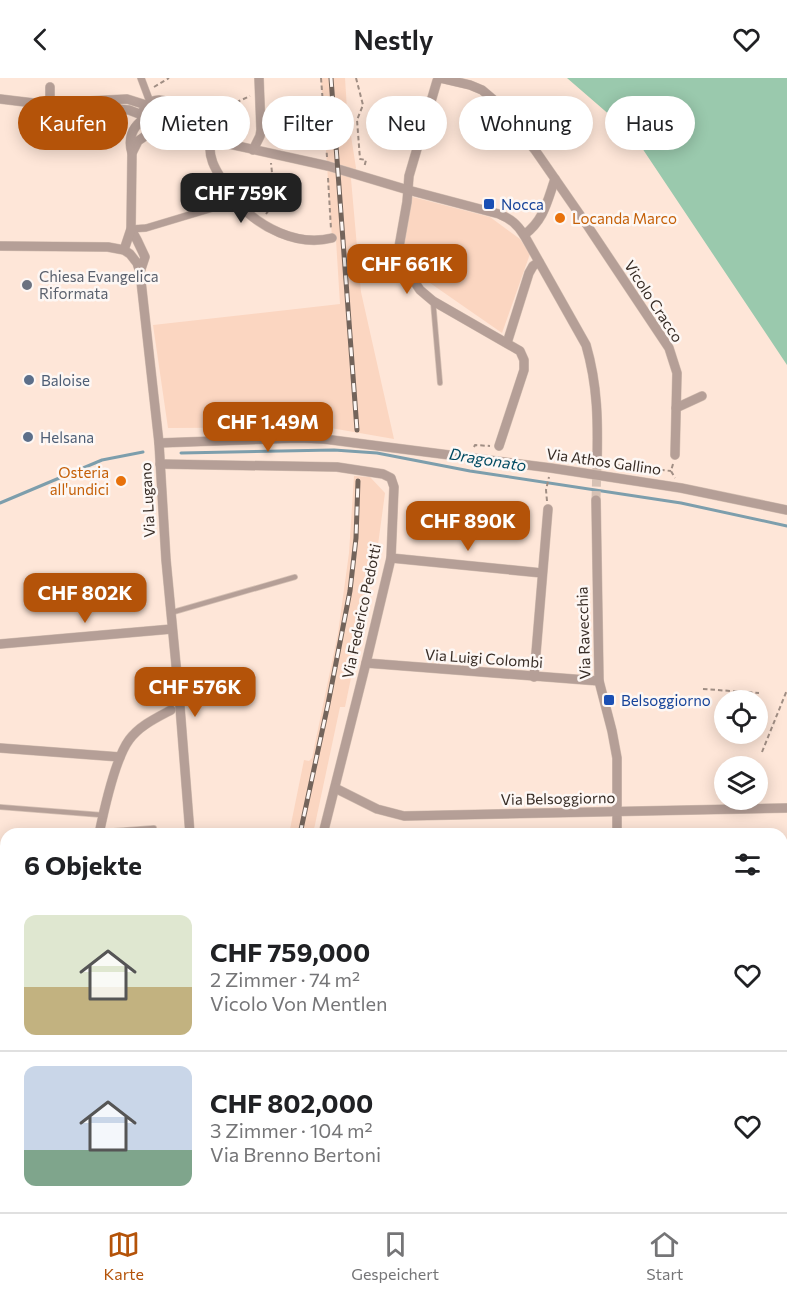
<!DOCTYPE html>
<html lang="de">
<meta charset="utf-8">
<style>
body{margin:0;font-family:Commissioner,sans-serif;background:#f2f2f2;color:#202124;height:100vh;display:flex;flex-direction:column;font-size:22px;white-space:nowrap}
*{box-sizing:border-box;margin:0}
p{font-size:20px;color:#757577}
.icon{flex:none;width:33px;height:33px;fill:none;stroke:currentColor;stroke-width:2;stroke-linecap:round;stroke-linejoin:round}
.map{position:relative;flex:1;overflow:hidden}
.drawer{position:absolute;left:0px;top:750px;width:788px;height:384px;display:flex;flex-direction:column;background:#fff;border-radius:18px 18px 0 0;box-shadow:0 3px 15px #0003}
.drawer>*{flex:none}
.hud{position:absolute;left:18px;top:18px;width:752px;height:54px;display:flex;gap:12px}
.buttons{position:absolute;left:714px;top:612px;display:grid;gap:12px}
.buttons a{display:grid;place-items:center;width:54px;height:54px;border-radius:50%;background:#fff;box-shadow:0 3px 15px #0003;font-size:30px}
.price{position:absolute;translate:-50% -51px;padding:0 14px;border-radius:12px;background:#b45309;color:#fff;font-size:20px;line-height:39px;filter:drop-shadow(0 2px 3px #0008)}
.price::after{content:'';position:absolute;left:50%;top:36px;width:18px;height:14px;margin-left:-9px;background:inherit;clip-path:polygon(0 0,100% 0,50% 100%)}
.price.on{background:#222;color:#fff}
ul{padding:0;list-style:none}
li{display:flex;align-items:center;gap:18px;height:150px;padding:0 24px}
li+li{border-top:2px solid #e0e0e0}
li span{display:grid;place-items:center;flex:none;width:168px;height:120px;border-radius:12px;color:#555}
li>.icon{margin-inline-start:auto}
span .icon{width:72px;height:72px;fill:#fffc;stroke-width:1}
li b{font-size:26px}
h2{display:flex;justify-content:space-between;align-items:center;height:72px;padding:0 24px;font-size:26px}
.chip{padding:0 21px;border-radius:27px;background:#fff;box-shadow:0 3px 15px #0003;font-size:21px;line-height:54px}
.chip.on{background:#b45309;color:#fff}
header{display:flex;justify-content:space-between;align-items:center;height:78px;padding:0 24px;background:#fff;font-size:27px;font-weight:600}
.tab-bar{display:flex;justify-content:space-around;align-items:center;height:84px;border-top:2px solid #e0e0e0;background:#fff;font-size:16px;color:#757577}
.tab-bar a{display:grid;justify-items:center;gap:3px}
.tab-bar .on{color:#b45309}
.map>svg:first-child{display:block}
.built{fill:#fbd6c1}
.green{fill:#a4c8b2}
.forest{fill:#9ac9ad}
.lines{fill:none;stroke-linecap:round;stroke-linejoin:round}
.stream{stroke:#7d9eac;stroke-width:3}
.minor-tunnel{stroke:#d6c1b4;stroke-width:9;stroke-dasharray:9 4.5;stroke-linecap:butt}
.service-casing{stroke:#d6c1b4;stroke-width:6}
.pedestrian-casing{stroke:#d6c1b4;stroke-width:8}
.minor-casing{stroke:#d6c1b4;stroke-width:10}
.path{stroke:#a08e84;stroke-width:2;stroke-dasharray:4.5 3;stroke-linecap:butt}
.service{stroke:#b59f97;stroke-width:4.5}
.pedestrian{stroke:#b59f97;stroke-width:7}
.minor{stroke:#b59f97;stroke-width:9}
.rail-casing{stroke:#73645b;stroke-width:5}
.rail{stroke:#fdf7f4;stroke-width:3;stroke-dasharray:9;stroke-linecap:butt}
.transit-dot{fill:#1a4fb4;stroke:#fdf7f4;stroke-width:2}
.food-dot{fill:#e8710a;stroke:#fdf7f4;stroke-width:2}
.worship-dot{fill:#6b7280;stroke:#fdf7f4;stroke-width:2}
.service-dot{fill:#5c6f8a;stroke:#fdf7f4;stroke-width:2}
.labels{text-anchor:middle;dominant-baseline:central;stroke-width:5;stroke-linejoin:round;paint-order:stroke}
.transit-label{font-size:15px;fill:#164399;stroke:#fdf7f4;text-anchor:start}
.food-label{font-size:15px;fill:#c56008;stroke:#fdf7f4;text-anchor:start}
.worship-label{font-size:15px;fill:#5b616d;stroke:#fdf7f4;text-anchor:start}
.street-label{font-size:15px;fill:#372c25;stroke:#fdf7f4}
.service-label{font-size:15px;fill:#4e5e75;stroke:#fdf7f4;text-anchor:start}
.water-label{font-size:16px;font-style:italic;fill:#004b62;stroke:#fdf7f4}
</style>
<header><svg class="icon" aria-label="back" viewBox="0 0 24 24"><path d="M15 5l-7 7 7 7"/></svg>Nestly<svg class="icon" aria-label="heart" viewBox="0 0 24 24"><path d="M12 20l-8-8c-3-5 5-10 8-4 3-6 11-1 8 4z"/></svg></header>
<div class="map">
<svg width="787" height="1134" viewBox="0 0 787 1134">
<rect width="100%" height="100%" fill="#fee6d8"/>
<!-- built -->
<g class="built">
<polygon points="321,0 345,0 347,32 356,90 351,101 361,214 394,361 325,349 168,350 153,247 340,226 336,162 332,160"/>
<polygon points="409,118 490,139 520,161 530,176 502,255 407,189 396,162"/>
<polygon points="354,398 370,399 385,415 377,474 345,629 340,629 313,756 289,756 304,682 309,683 312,680 338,555 349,475"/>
</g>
<!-- green -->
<g class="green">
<polygon points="0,925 6,925 6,1128 51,1128 50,1134 0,1134"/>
<polygon points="266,1128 444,1128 434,1134 265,1134"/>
</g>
<!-- forest -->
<polygon class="forest" points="567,0 787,0 787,287 634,58"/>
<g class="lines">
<!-- stream -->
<g class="stream">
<polyline points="181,375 334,372 377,375 470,393 681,425 787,448"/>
<polyline points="0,425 102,382 143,374"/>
</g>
<!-- minor-tunnel -->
<polyline class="minor-tunnel" points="596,422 597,386"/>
<!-- service casing -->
<g class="service-casing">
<g id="service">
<polyline points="433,223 440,305"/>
<polyline points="170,535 295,499"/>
<polyline points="0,729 102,737"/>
<polyline points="100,754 154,750"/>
<polyline points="0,820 6,821"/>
</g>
</g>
<!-- pedestrian casing -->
<g class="pedestrian-casing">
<g id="pedestrian">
<polyline points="141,0 150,24"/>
<polyline points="131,151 146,150 236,123"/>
</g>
</g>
<!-- minor casing -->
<g class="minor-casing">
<g id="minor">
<polyline points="440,0 470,7 482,12 495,23 535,72 587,147 669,270 677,295 675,377"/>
<polyline points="440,0 437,3 409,98 407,124 399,169 400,178 414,203 420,212 433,223 520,273 524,282 524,292 499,368"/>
<polyline points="0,21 50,27 76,28 89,32 118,31 129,32 142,37"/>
<circle cx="159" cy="39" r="17"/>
<polyline points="50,27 50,9"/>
<polyline points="76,28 90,23 127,21 146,27"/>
<path d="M174,46l37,16 117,26 80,24 91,24c12,5 18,10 25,21l62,110c12,41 12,78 11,119"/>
<path d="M211,62c-4,16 4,29 13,43 4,6 8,13 13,19 22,25 60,45 95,36"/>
<polyline points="253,72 260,58 261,52 259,0"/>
<polyline points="132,75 138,63 151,54"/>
<polyline points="131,151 137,162 145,179 140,194"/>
<path d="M524,157c20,-15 23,-33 31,-56"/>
<polyline points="0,168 108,169 124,172 130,176 137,185 140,194 159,365 166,482 180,629 190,756"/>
<path d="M124,172l7,-21 1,-76c-4,-13 -1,-24 10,-33"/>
<polyline points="507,265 529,195 533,188 539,184"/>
<polyline points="676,330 702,318"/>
<polyline points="159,365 298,360 324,361 551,390 681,410 787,432"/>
<polyline points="160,386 337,389 383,396 391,400 394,409 391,480 366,585 323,756"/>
<polyline points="596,422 599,603 612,653 617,680 617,756"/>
<polyline points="391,480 542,495"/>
<polyline points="0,566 172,551"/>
<polyline points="366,585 599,603"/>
<polyline points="534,599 548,431"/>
<polyline points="0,670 120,679"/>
<polyline points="335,710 377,731 404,738 787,730"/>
<path d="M99,756c5,-24 16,-75 30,-94 10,-14 27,-22 42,-30"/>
<polyline points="0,919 6,919"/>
<polyline points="782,1011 787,1014"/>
<polyline points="545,1128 547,1134"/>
<polyline points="622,1128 627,1134"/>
<polyline points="69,1134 69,1128"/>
<polyline points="204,1134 205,1128"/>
<polyline points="249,1134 250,1128"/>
<polyline points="447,1134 468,1128"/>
</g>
</g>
<!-- path -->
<g class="path">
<polyline points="321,0 327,79"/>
<polyline points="356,0 363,27 357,42 360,81 366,82 364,90"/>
<polyline points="154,9 169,0"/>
<polyline points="209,37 250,18"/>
<polyline points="328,100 331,151"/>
<polyline points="266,136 275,124 271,85"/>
<polyline points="474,369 475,367 490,368"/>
<polyline points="608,386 671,393"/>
<polyline points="673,386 671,393 675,400"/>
<polyline points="547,423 546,412 549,399"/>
<polyline points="703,611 759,615"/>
<polyline points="762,674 787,612"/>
<polyline points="0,933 6,933"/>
<polyline points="0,977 6,977"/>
<polyline points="0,1014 6,1014"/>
<polyline points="0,1022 6,1022"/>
<polyline points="0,1069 6,1069"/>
<polyline points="0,1114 6,1115"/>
<polyline points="401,1128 410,1128"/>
<polyline points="261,1134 262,1128"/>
<polyline points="286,1134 286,1128"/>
<polyline points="346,1134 348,1128"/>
<polyline points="383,1134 387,1128"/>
</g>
<!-- service -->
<use href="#service" class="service"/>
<!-- pedestrian -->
<use href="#pedestrian" class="pedestrian"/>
<!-- minor -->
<use href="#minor" class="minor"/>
<!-- rail casing -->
<g class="rail-casing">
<g id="rail">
<polyline points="331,0 357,352"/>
<polyline points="300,756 328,626 350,513 356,460 358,403"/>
<polyline points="218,1134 219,1128"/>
</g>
</g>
<!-- rail -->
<use href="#rail" class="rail"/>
</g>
<!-- markers -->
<g class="transit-dot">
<rect x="483" y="120" width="12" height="12" rx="3"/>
<rect x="603" y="616" width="12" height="12" rx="3"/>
</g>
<g class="food-dot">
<circle cx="560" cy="140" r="6"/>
<circle cx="121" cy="403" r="6"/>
</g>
<circle class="worship-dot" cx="27" cy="207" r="6"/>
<g class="service-dot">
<circle cx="29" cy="302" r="6"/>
<circle cx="28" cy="359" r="6"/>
</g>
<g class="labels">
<!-- transit labels -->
<g class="transit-label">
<text x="501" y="126">Nocca</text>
<text x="621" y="622">Belsoggiorno</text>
</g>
<!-- food labels -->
<g class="food-label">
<text x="572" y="140">Locanda Marco</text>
<text x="109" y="394" text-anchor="end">Osteria<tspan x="109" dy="17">all'undici</tspan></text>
</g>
<!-- worship labels -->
<g class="worship-label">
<text x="39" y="198">Chiesa Evangelica<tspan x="39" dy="17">Riformata</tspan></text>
</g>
<!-- street labels -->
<g class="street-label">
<text transform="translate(654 223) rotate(57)">Vicolo Cracco</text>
<text transform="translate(604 383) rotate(8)">Via Athos Gallino</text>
<text transform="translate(147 422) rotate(-93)">Via Lugano</text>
<text transform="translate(361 533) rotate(-78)">Via Federico Pedotti</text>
<text transform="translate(583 555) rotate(-92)">Via Ravecchia</text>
<text transform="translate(484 580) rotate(4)">Via Luigi Colombi</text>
<text transform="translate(558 720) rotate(-1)">Via Belsoggiorno</text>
</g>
<!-- service labels -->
<g class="service-label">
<text x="41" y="302">Baloise</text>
<text x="40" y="359">Helsana</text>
</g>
<!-- water labels -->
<g class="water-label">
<text transform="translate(488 381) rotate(9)">Dragonato</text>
</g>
</g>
</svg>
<div class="buttons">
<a><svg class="icon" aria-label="locate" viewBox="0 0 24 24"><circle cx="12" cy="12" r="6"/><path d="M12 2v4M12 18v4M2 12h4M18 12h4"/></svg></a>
<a><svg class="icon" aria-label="layers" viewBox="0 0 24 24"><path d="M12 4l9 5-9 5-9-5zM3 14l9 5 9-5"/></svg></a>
</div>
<b class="price on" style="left:241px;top:146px">CHF 759K</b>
<b class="price" style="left:407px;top:217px">CHF 661K</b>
<b class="price" style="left:268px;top:375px">CHF 1.49M</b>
<b class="price" style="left:468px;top:474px">CHF 890K</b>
<b class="price" style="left:85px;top:546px">CHF 802K</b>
<b class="price" style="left:195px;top:640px">CHF 576K</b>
<div class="hud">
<a class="chip on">Kaufen</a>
<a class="chip">Mieten</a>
<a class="chip">Filter</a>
<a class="chip">Neu</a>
<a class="chip">Wohnung</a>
<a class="chip">Haus</a>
</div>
<section class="drawer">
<h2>6 Objekte<svg class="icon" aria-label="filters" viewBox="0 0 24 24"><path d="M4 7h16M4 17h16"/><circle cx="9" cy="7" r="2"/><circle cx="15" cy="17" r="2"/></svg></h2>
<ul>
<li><span style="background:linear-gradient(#dfe7d0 60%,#c2b280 0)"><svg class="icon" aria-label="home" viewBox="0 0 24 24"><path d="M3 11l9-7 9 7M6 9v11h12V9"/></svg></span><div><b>CHF 759,000</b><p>2 Zimmer · 74 m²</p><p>Vicolo Von Mentlen</p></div><svg class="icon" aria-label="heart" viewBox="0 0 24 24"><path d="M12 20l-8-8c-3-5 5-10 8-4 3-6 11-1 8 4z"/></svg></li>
<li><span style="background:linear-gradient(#c9d6e8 70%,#7fa58c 0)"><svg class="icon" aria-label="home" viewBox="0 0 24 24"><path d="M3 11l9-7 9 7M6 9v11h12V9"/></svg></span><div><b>CHF 802,000</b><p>3 Zimmer · 104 m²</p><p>Via Brenno Bertoni</p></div><svg class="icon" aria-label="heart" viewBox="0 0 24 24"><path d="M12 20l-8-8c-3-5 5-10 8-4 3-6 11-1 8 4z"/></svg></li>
</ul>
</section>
</div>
<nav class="tab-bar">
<a class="on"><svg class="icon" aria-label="map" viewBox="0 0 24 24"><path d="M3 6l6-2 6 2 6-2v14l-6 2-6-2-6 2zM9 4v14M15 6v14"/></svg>Karte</a>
<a><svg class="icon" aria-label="saved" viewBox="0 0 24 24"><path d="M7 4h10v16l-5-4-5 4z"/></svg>Gespeichert</a>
<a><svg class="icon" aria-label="home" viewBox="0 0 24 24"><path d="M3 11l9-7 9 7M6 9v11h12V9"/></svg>Start</a>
</nav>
